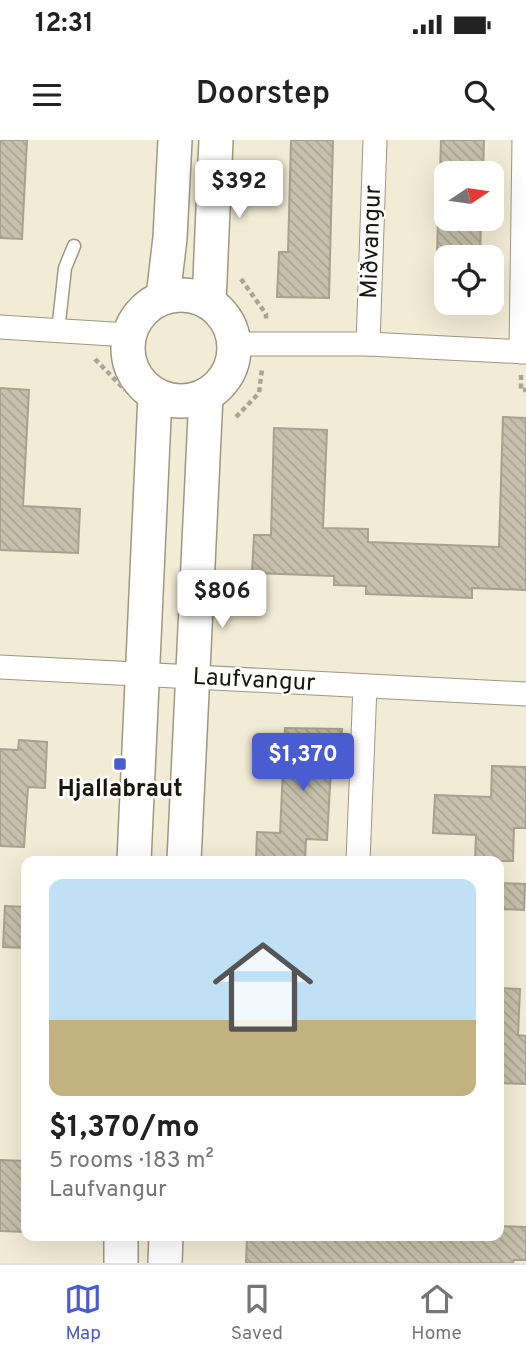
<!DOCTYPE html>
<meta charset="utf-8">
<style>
body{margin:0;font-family:Overpass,sans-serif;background:#f2f2f2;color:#222;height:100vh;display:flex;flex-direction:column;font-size:26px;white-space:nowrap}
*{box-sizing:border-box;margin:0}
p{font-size:23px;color:#767676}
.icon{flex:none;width:38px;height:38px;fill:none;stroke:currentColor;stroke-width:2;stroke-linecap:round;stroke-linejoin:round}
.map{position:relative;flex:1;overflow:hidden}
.drawer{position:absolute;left:21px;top:716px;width:483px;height:385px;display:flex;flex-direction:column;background:#fff;border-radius:14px;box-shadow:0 7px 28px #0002}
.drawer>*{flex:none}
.needle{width:46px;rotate:77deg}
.fabs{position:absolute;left:434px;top:21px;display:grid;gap:14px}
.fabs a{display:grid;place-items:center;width:70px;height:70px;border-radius:14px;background:#fff;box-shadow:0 7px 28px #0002;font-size:35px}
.price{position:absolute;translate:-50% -60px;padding:0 16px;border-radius:7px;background:#fff;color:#222;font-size:23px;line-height:46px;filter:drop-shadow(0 2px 4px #0008)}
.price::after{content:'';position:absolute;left:50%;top:42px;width:21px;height:16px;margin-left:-10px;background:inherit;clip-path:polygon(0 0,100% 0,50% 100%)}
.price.on{background:#4a5cd1;color:#fff}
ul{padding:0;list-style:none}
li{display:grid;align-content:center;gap:14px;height:371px;padding:0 28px}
li span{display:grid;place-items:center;height:217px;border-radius:14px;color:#555}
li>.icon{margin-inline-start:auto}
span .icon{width:126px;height:126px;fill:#fffc;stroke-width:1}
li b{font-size:30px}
.status{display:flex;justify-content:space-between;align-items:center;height:49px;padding:0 35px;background:#fff;direction:ltr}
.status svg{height:19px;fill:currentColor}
header{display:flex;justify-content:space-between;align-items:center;height:91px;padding:0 28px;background:#fff;font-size:32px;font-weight:600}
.dock{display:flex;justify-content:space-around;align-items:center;height:98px;border-top:2px solid #e0e0e0;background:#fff;font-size:19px;color:#767676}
.dock a{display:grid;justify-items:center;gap:4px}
.dock .on{color:#4a5cd1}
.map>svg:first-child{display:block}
.building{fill:url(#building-back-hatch);stroke:#a8a18d;stroke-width:2}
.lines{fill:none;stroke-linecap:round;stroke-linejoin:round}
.service-casing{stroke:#9e9782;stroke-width:15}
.minor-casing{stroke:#9e9782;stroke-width:25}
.secondary-casing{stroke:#9e9782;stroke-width:36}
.path{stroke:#aba594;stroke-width:4.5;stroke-dasharray:5 3.5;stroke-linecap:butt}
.service{stroke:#fff;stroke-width:12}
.minor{stroke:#fff;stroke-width:23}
.secondary{stroke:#fff;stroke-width:33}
.poi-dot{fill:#4a5cd1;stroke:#fff;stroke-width:2.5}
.labels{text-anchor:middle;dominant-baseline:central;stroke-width:5;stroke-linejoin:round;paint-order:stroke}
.street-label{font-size:24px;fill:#19160e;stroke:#fff}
.poi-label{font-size:24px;font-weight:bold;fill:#19160e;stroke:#fff}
</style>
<div class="status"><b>12:31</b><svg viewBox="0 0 49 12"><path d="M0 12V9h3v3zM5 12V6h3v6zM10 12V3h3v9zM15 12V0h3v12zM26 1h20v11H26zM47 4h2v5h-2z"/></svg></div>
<header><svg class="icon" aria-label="menu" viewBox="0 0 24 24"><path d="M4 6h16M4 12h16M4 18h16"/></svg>Doorstep<svg class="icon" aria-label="search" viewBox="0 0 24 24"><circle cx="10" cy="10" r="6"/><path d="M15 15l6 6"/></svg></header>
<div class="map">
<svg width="526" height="1123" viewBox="0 0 526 1123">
<defs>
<pattern id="building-back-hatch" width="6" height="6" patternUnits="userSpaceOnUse" patternTransform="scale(1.75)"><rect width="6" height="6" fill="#c7c0ab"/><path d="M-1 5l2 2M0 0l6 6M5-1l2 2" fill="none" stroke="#aaa492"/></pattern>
</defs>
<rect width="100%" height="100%" fill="#f2ebd5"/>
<!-- building -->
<g class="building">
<polygon points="0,0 27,0 22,99 0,98"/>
<polygon points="291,0 333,0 329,158 277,157 279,112 288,112"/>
<polygon points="441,0 484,0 483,33 440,33"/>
<polygon points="438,79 481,79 480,117 437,117"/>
<polygon points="0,248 29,250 23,366 80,369 78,413 0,410"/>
<polygon points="503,277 526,278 526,450 472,448 472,458 366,454 366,446 334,445 334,436 252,433 254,395 271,395 274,288 327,290 323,388 368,389 368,402 499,407"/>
<polygon points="285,588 342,589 341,629 331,628 327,700 306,699 305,721 256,721 257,692 280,693"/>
<polygon points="19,600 47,602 45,648 28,647 24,707 0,706 0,609 18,610"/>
<polygon points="492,626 526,627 526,688 514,688 513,721 475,721 476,695 433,693 435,655 491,657"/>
<polygon points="499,743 525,744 524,770 499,769"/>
<polygon points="5,766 26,767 26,808 3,807"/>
<polygon points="499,848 520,849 518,895 526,896 526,944 499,943"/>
<polygon points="0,1020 26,1021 26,1092 0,1091"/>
<polygon points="499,1086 526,1087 526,1120 514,1120 513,1123 246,1123 247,1096 499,1096"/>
</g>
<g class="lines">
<!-- service casing -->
<g class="service-casing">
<polyline id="service" points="58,191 65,128 74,106"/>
</g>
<!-- minor casing -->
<g class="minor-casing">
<g id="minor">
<polyline points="0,187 128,195"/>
<polyline points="234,204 368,204 526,212"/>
<polyline points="368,204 375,0"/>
<polyline points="521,212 524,0"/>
<polyline points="0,527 526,554"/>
<polyline points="358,721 365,546"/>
</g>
</g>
<!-- secondary casing -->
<g class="secondary-casing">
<g id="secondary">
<circle cx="181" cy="208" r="53"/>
<polyline points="163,157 170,98 175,0"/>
<polyline points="209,162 216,0"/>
<polyline points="134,721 155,255"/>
<polyline points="184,721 206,255"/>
<polyline points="121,1123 121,1096"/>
<polyline points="165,1123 166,1096"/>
</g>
</g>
<!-- path -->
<g class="path">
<polyline points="241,139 266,174 266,179"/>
<polyline points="95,219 125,250"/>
<polyline points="521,235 521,250 526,250"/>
<polyline points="236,277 259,253 262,229"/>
</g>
<!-- service -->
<use href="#service" class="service"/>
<!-- minor -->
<use href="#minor" class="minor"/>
<!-- secondary -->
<use href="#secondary" class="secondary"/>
</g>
<!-- markers -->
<rect class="poi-dot" x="113" y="617" width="14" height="14" rx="3.5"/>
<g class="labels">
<!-- street labels -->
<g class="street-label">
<text transform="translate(372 102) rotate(-88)">Miðvangur</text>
<text transform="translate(254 541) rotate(3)">Laufvangur</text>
</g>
<!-- poi labels -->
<g class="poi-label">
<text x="120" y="650">Hjallabraut</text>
</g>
</g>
</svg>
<div class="fabs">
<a><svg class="needle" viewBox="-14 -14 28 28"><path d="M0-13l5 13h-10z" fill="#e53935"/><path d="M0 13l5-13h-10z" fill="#767676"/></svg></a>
<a><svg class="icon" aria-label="locate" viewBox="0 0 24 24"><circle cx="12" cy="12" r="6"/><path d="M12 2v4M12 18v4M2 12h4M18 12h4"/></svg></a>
</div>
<b class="price" style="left:239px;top:80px">$392</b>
<b class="price" style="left:222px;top:490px">$806</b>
<b class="price on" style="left:303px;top:653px">$1,370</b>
<section class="drawer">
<ul>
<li><span style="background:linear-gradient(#bfe0f5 65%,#c2b280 0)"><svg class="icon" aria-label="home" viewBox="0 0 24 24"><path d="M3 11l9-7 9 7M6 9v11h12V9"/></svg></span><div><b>$1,370/mo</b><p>5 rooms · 183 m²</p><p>Laufvangur</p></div></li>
</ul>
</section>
</div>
<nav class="dock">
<a class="on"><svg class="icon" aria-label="map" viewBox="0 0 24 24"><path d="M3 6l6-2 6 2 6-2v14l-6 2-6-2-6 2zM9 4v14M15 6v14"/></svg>Map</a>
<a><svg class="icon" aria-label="saved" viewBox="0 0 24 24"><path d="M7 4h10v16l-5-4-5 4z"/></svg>Saved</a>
<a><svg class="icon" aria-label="home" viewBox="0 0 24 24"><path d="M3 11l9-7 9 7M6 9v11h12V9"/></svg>Home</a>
</nav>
